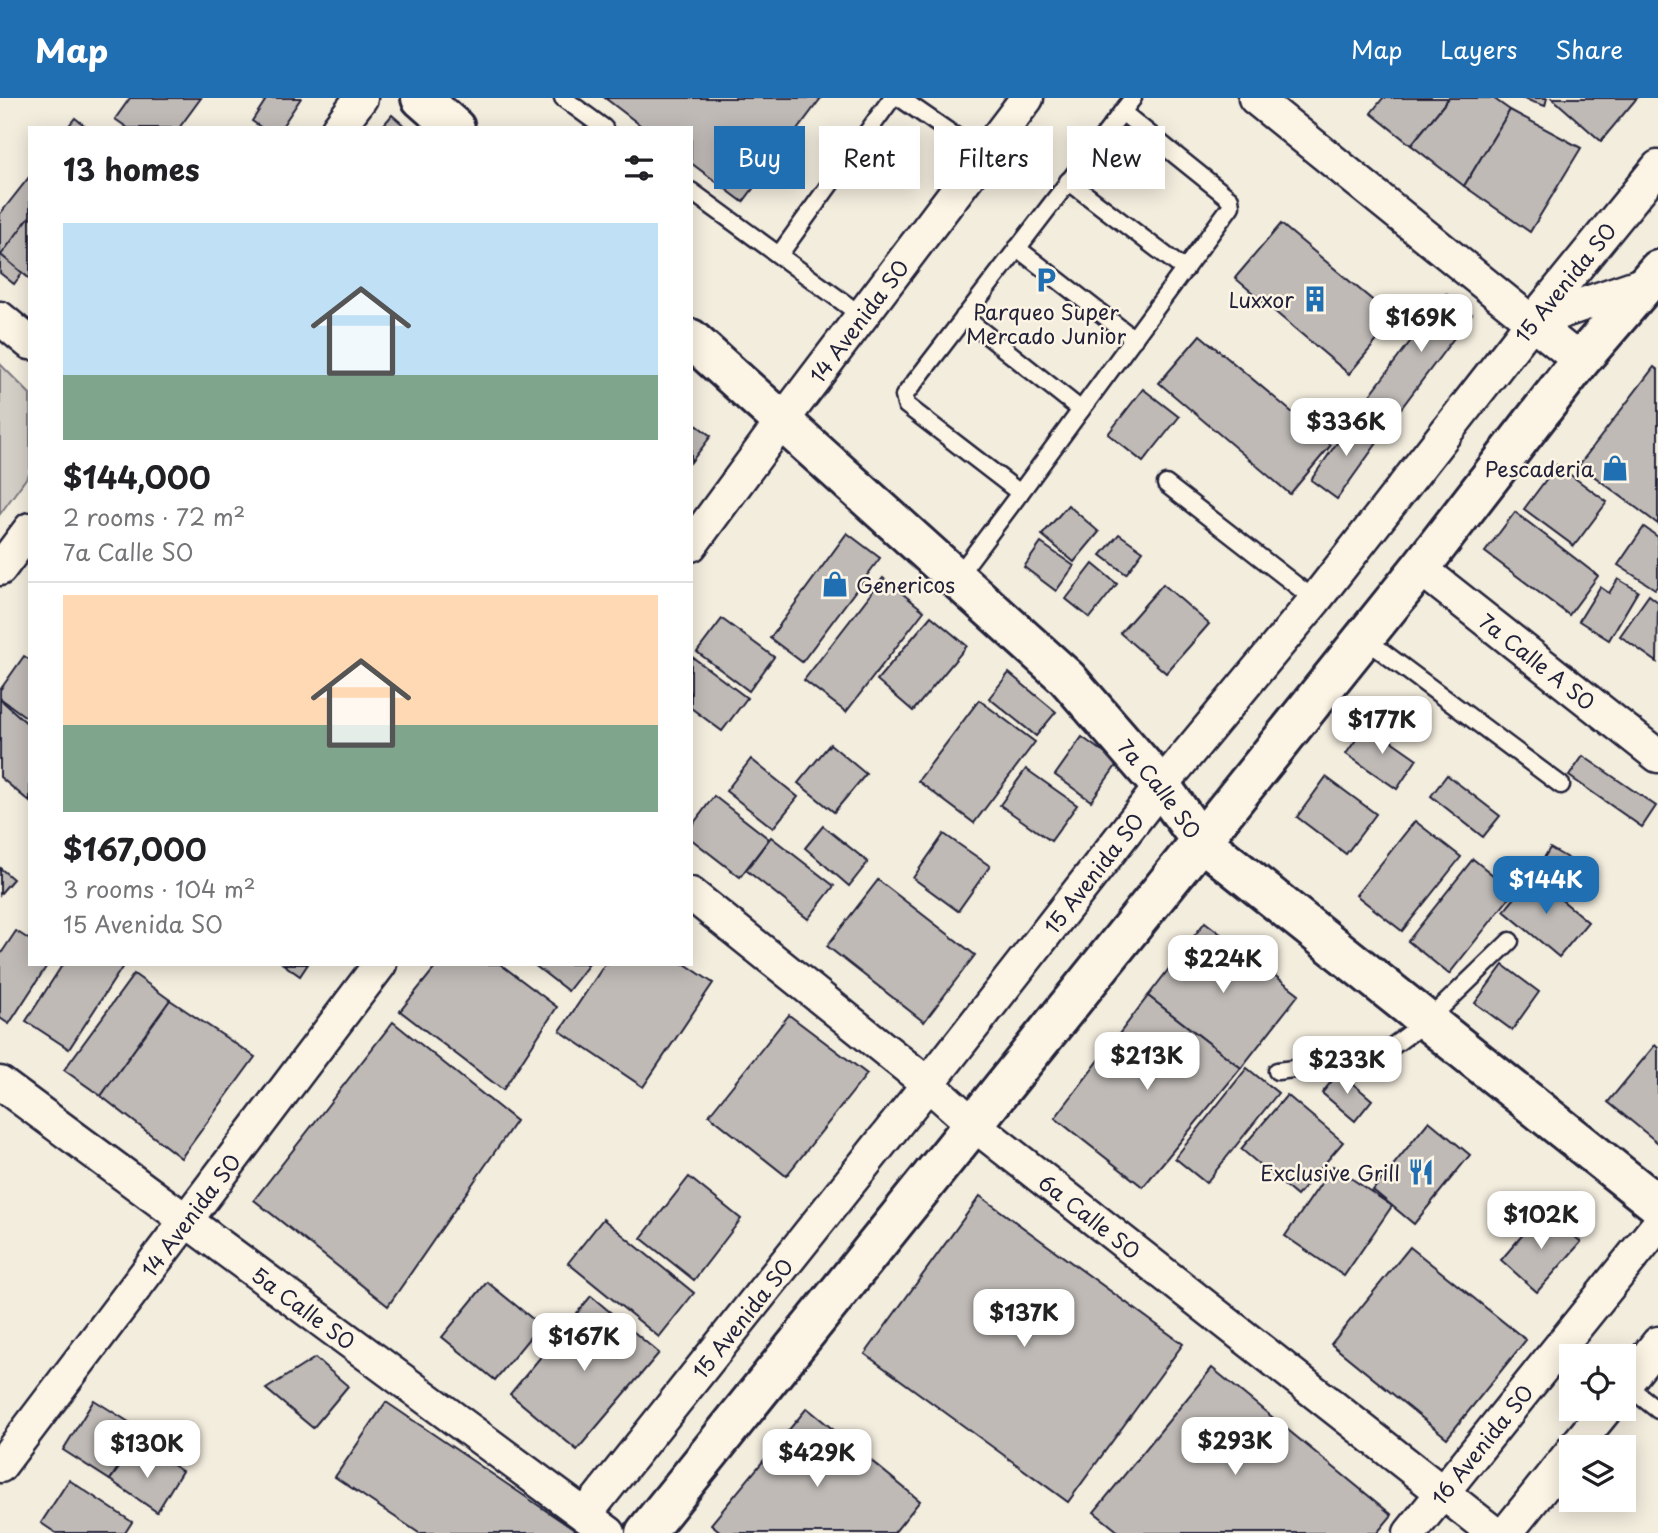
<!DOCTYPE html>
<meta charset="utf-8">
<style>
body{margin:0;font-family:"Playpen Sans",sans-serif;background:#f2f2f2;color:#202124;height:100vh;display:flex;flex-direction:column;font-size:26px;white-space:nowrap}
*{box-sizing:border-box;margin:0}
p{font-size:23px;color:#757577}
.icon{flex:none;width:38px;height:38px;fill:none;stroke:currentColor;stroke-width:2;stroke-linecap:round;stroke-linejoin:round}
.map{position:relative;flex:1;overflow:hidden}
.details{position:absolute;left:28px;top:28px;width:665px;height:840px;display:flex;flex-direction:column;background:#fff;border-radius:0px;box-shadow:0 4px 18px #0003}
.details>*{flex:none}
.top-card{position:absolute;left:714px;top:28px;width:665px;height:63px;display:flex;gap:14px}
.tools{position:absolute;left:1559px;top:1246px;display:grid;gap:14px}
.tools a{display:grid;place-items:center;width:77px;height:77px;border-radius:0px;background:#fff;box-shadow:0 4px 18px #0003;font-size:35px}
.price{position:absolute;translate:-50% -60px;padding:0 16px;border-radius:14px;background:#fff;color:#222;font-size:23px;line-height:46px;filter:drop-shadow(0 2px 4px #0008)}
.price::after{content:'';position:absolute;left:50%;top:42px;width:21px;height:16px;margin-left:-10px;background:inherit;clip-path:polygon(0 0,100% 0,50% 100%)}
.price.current{background:#1f6fb2;color:#fff}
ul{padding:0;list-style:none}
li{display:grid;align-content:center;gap:14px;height:371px;padding:0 35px}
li+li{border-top:2px solid #e0e0e0}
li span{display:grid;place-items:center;height:217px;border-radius:0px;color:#555}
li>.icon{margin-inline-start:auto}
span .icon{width:126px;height:126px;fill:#fffc;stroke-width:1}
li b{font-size:30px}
h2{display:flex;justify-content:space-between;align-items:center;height:84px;padding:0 35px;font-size:30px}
.tag{padding:0 24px;border-radius:0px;background:#fff;box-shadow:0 4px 18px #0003;font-size:24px;line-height:63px}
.tag.current{background:#1f6fb2;color:#fff}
header{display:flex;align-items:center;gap:42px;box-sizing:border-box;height:98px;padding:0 35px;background:#1f6fb2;color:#fff}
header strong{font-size:33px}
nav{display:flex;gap:38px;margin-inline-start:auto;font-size:24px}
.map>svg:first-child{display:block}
.green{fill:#d4cfc6;stroke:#7b7880;stroke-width:2}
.building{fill:#bfbab6;stroke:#22223b;stroke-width:2}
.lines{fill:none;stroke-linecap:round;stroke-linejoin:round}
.service-casing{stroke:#22223b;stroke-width:21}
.minor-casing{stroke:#22223b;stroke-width:37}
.tertiary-casing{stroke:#22223b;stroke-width:44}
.secondary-casing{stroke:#22223b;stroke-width:44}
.service{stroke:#fcf5e5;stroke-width:16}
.minor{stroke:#fcf5e5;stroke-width:32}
.tertiary{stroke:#fcf5e5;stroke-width:38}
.secondary{stroke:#fcf5e5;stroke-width:38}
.labels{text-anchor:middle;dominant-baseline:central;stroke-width:5;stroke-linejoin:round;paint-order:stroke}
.street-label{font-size:21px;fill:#22223b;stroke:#fcf5e5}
.poi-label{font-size:21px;fill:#22223b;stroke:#fcf5e5;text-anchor:end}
</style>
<header>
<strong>Map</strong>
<nav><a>Map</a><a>Layers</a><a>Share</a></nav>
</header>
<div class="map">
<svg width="1658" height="1435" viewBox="0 0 1658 1435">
<rect width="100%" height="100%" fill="#f3edde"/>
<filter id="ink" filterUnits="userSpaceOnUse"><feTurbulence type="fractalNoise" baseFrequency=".0143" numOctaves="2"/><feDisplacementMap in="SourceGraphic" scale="14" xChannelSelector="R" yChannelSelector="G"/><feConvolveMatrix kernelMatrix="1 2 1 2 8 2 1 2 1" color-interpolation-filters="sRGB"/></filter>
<g filter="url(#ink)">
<!-- green -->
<polygon class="green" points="0,266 30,296 30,375 0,416"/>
<!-- building -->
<g class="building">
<polygon points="130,0 201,0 179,30 128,30 115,21"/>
<polygon points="267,0 301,0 281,30 262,30 252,23"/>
<polygon points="605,0 821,0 743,104 691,65 691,30 644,30"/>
<polygon points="1383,0 1449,0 1411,47 1371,15"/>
<polygon points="1449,0 1493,0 1510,12 1464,88 1411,47"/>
<polygon points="1521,0 1547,0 1545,8"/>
<polygon points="1552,0 1637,0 1601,43"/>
<polygon points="1510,12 1581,50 1530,134 1464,88"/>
<polygon points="392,17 407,30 381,30"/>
<polygon points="75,20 88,30 67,30"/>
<polygon points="30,78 30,165 14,186 0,175 0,116"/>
<polygon points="30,118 30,181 1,157"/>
<polygon points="1281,126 1395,221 1349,276 1235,180"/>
<polygon points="1446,196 1472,216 1396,317 1370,297"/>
<polygon points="1200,237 1331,347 1290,396 1159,285"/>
<polygon points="1654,269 1658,272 1658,426 1579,367"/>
<polygon points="1143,291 1179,319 1143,364 1108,336"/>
<polygon points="1355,319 1382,338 1337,401 1311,382"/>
<polygon points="691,323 711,338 691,364"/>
<polygon points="1557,367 1607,404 1574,448 1524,411"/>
<polygon points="1068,407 1099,434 1074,464 1042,437"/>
<polygon points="1515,414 1598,478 1569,517 1485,454"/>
<polygon points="1644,429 1658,439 1658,487 1655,491 1618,467"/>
<polygon points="847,435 880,460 802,564 770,540"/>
<polygon points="1119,436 1143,453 1126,476 1101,457"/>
<polygon points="1041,445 1074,468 1056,493 1024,469"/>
<polygon points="1093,466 1117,486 1090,520 1066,501"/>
<polygon points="883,480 924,513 846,614 804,582"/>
<polygon points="1618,481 1638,493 1609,542 1579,523 1600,489 1609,495"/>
<polygon points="1163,486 1209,526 1166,575 1120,535"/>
<polygon points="1649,497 1658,504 1657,564 1620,538"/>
<polygon points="931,518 967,548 913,613 877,582"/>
<polygon points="722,521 774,559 749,593 697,554"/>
<polygon points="24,558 30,562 30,622 0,600 0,592"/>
<polygon points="691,558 747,600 722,633 691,610"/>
<polygon points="1009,575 1056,614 1036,638 989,600"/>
<polygon points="0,601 30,628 30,704 0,679"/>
<polygon points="979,602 1035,644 974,725 918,683"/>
<polygon points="1367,626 1417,661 1397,691 1346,656"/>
<polygon points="1082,639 1118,665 1091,703 1055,677"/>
<polygon points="830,646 866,676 834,714 798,685"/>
<polygon points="1583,658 1656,708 1642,729 1569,678"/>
<polygon points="751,661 798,699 773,730 726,693"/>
<polygon points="1026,671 1077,707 1051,743 1000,707"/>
<polygon points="1447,677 1500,718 1483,739 1431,698"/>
<polygon points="1326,679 1376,716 1346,756 1297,719"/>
<polygon points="714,698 769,741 740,779 691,741 691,729"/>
<polygon points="1415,723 1461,759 1402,833 1356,797"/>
<polygon points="823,728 868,764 849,788 805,750"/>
<polygon points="944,736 990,768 958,813 913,780"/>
<polygon points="771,739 834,788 808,821 746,772"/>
<polygon points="1550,750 1583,769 1566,797 1533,778"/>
<polygon points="1473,761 1514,794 1449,876 1408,843"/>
<polygon points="0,770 13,781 0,796"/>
<polygon points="1533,778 1588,824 1559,859 1504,813"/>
<polygon points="878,782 975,857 924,924 827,848"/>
<polygon points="1205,824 1299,896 1241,970 1148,898"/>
<polygon points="16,833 30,842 30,866 48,866 9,926 0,920 0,857"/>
<polygon points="63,866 120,866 123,868 69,951 26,923"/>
<polygon points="283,866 308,866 300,878"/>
<polygon points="438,866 500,866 557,909 503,992 400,913"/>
<polygon points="533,866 589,866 568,893"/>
<polygon points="605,866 685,866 713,885 643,989 560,933"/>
<polygon points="1503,867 1539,894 1512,932 1475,905"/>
<polygon points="134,876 170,902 101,998 64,972"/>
<polygon points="1148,898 1241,970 1143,1089 1055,1020"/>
<polygon points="170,902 255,959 181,1060 101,998"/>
<polygon points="789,917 867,976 786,1078 709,1017"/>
<polygon points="393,924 516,1023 388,1208 254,1102"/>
<polygon points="1655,947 1658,950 1658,1045 1608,1004"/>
<polygon points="1247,970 1278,995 1206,1085 1175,1060"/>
<polygon points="1339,974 1372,1002 1355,1023 1322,995"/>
<polygon points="1287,997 1343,1044 1297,1098 1241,1051"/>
<polygon points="1429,1023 1470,1057 1414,1126 1373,1092"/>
<polygon points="1333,1068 1392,1108 1344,1178 1285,1138"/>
<polygon points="689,1079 741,1121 694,1182 641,1140"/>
<polygon points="980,1098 1183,1246 1068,1404 865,1256"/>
<polygon points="1544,1112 1581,1144 1537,1194 1501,1162"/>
<polygon points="603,1121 694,1195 659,1239 568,1165"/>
<polygon points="1410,1149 1526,1242 1447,1340 1331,1246"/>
<polygon points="487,1184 540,1227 495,1282 442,1239"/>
<polygon points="591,1198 659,1255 577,1352 510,1296"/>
<polygon points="315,1260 348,1288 313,1330 266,1291"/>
<polygon points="1212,1270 1392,1417 1377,1435 1120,1435 1094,1414"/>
<polygon points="94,1302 159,1343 143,1368 126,1357 110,1382 63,1352"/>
<polygon points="386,1304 579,1435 419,1435 335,1379"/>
<polygon points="807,1310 920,1403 894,1435 722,1435 711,1426"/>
<polygon points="151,1354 182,1373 157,1414 110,1382 128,1358 143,1368"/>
<polygon points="69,1382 132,1424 125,1435 56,1435 41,1425"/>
</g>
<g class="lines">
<!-- service casing -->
<g class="service-casing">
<g id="service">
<polyline points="563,0 604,30"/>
<polyline points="900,0 984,58"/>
<polyline points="1122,14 904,298 906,307 1020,395 1231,108 1230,101 1122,14 1133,0"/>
<polyline points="1068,83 1185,172"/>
<polyline points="691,93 862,218"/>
<polyline points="1017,150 1134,241"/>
<polyline points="779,157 892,0"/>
<polyline points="964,219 1081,312"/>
<polyline points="1166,386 1315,502"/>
<polyline points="957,479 1020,395"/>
<polyline points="1364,540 1561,687"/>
<polyline points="1277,973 1375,961 1427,923 1510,843"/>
<polyline points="1625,1286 1658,1312"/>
</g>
</g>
<!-- minor casing -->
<g class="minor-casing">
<g id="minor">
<polyline points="1255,0 1580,263"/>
<polyline points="338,30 361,0"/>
<polyline points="0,220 30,245"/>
<polyline points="1532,224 1648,184 1651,187"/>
<path id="s1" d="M691,447l92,-125 244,-322"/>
<path id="s2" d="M1420,470l238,188"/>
<polyline points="0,471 30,431"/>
<path id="s3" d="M691,796l237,190 45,40 521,409"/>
<path id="s4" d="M0,985l609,450"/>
<polyline points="1624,1288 1658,1245"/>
<polyline points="1575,1349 1606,1311"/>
<path id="s5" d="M0,1368l380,-502"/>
<path id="s6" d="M585,1417l343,-431 233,-298 154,-186 217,-278 126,-155"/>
<path id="s7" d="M1410,1435l248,-308"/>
<polyline points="1506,1435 1572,1353"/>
</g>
</g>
<!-- tertiary casing -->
<g class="tertiary-casing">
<polyline id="tertiary" points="645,1435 1420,470 1580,263 1658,172"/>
</g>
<!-- secondary casing -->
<g class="secondary-casing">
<g id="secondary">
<polyline points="421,0 455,30"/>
<path id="s8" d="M691,241l376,339 94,108 39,54 458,365"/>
</g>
</g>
<!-- service -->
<use href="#service" class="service"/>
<!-- minor -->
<use href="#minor" class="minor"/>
<!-- tertiary -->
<use href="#tertiary" class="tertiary"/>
<!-- secondary -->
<use href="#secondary" class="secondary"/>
</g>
</g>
<!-- icons -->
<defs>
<g id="parking-bare" transform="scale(2.1)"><path d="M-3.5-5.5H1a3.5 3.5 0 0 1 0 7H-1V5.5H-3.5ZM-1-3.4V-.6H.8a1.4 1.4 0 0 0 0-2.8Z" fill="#1f6fb2" stroke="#fcf5e5" stroke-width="2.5" paint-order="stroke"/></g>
<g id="building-bare" transform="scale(2.1)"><path d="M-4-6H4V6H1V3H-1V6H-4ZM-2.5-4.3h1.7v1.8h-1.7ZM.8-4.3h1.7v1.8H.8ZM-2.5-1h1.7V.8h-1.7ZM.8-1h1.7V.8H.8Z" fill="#1f6fb2" stroke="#fcf5e5" stroke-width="2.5" paint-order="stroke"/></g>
<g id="shop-bare" transform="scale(2.1)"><path d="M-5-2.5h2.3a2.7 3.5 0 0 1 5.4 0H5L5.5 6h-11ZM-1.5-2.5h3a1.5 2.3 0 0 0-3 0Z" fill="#1f6fb2" stroke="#fcf5e5" stroke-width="2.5" paint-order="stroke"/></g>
<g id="restaurant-bare" transform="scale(2.1)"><path d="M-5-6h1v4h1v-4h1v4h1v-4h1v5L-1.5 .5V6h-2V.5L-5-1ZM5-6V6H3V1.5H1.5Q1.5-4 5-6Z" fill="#1f6fb2" stroke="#fcf5e5" stroke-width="2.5" paint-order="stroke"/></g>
</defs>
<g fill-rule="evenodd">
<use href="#parking-bare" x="1046" y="182"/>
<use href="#building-bare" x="1315" y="201"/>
<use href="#shop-bare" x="1615" y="370"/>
<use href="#shop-bare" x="835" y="486"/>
<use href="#restaurant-bare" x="1421" y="1074"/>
</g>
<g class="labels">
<!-- street labels -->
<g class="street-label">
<text stroke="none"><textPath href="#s6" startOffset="1575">15 Avenida SO</textPath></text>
<text stroke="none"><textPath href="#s1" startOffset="280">14 Avenida SO</textPath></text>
<text stroke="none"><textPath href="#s2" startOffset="150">7a Calle A SO</textPath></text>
<text stroke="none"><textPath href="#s8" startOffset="651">7a Calle SO</textPath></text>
<text stroke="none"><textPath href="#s6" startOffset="819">15 Avenida SO</textPath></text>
<text stroke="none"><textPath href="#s5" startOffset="315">14 Avenida SO</textPath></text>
<text stroke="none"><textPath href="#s3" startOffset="513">6a Calle SO</textPath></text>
<text stroke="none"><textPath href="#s4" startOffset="378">5a Calle SO</textPath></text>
<text stroke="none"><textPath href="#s6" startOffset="252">15 Avenida SO</textPath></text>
<text stroke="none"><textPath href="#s7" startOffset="114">16 Avenida SO</textPath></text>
</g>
<!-- poi labels -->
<g class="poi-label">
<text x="1294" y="201">Luxxor</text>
<text x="1046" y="213" text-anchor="middle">Parqueo Super<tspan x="1046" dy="24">Mercado Junior</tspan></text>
<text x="1594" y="370">Pescaderia</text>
<text x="856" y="486" text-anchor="start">Genericos</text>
<text x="1400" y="1074">Exclusive Grill</text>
</g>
</g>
</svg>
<div class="tools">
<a><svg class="icon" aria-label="locate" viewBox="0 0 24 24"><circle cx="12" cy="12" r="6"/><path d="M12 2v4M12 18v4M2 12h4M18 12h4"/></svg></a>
<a><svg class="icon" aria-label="layers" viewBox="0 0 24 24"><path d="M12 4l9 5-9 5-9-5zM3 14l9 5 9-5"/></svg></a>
</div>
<b class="price" style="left:1421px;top:256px">$169K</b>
<b class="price" style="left:1346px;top:360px">$336K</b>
<b class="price" style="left:1382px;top:658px">$177K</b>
<b class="price current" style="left:1546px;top:818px">$144K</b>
<b class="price" style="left:1223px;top:897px">$224K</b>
<b class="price" style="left:1147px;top:994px">$213K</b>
<b class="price" style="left:1347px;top:998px">$233K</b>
<b class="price" style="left:1541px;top:1153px">$102K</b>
<b class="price" style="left:1024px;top:1251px">$137K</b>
<b class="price" style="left:584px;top:1275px">$167K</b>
<b class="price" style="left:1235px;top:1379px">$293K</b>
<b class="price" style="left:147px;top:1382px">$130K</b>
<b class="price" style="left:817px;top:1391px">$429K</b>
<div class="top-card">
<a class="tag current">Buy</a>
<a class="tag">Rent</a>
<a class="tag">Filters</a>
<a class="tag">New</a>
</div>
<section class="details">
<h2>13 homes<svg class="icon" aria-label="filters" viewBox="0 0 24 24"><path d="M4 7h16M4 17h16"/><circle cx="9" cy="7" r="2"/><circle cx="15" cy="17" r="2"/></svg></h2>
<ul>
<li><span style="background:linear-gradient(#bfe0f5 70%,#7fa58c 0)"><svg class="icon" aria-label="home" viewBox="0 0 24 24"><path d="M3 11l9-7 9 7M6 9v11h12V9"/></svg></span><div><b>$144,000</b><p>2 rooms · 72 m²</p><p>7a Calle SO</p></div></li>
<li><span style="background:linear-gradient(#ffd9b3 60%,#7fa58c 0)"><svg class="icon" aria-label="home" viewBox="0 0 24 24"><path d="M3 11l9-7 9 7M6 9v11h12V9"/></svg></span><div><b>$167,000</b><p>3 rooms · 104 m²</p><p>15 Avenida SO</p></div></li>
</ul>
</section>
</div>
